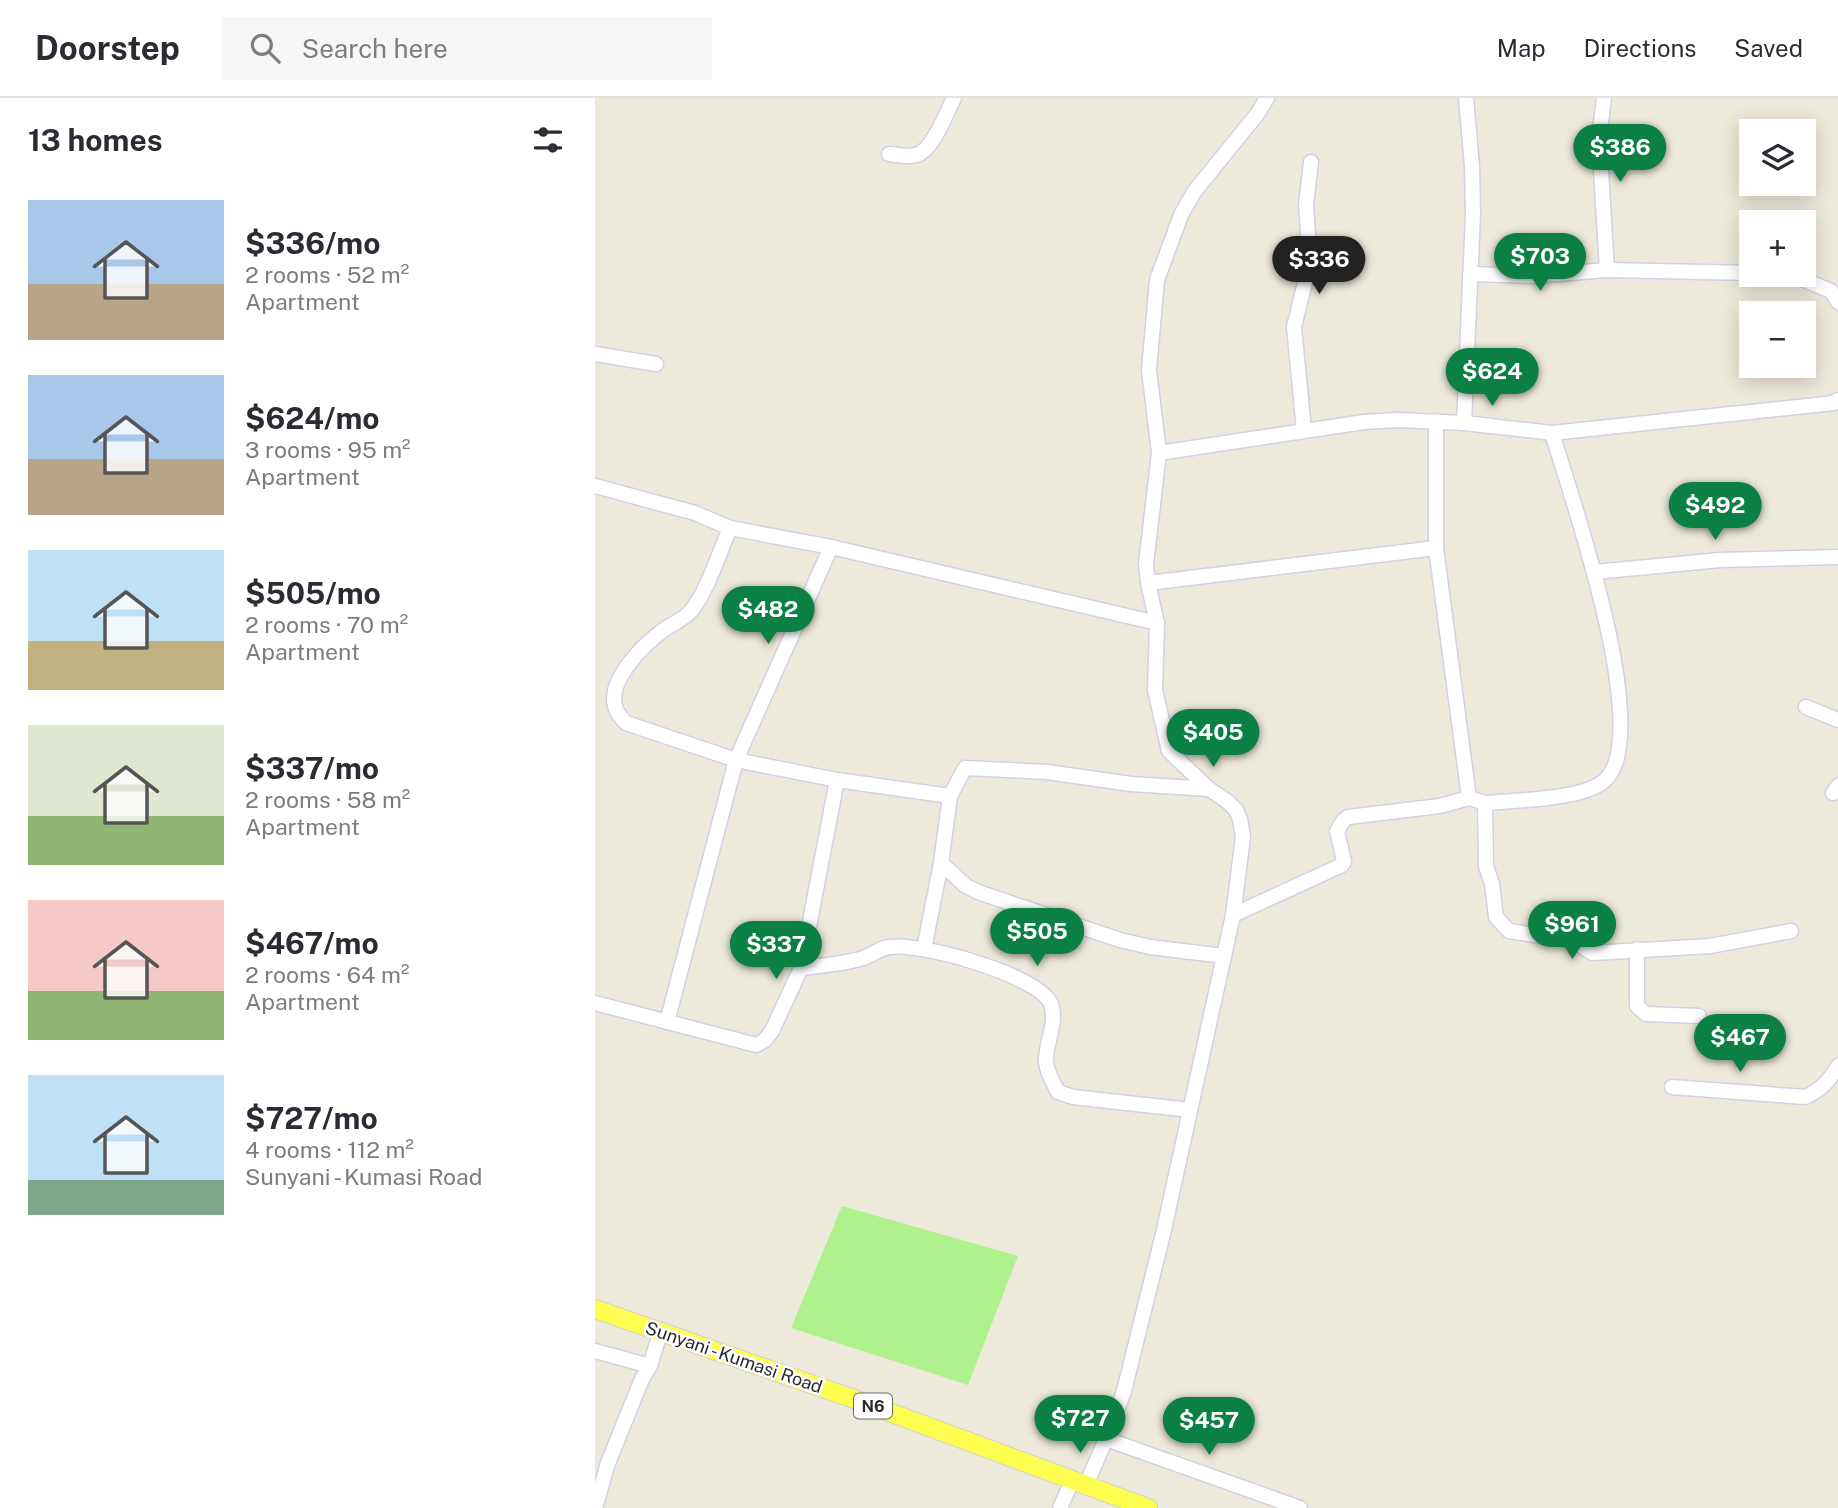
<!DOCTYPE html>
<meta charset="utf-8">
<style>
body{margin:0;font-family:"Public Sans",sans-serif;background:#f7f7f7;color:#2b2b33;height:100vh;display:flex;flex-direction:column;font-size:26px;white-space:nowrap}
*{box-sizing:border-box;margin:0}
p{font-size:23px;color:#7c7c81}
.icon{flex:none;width:38px;height:38px;fill:none;stroke:currentColor;stroke-width:2;stroke-linecap:round;stroke-linejoin:round}
.map{position:relative;flex:1;overflow:hidden}
.details{display:flex;flex-direction:column;background:#fff;width:595px}
.details>*{flex:none}
.tools{position:absolute;left:1144px;top:21px;display:grid;gap:14px}
.tools a{display:grid;place-items:center;width:77px;height:77px;border-radius:0px;background:#fff;box-shadow:0 4px 18px #0003;font-size:35px}
.price{position:absolute;translate:-50% -60px;padding:0 16px;border-radius:24px;background:#0b8043;color:#fff;font-size:23px;line-height:46px;filter:drop-shadow(0 2px 4px #0008)}
.price::after{content:'';position:absolute;left:50%;top:42px;width:21px;height:16px;margin-left:-10px;background:inherit;clip-path:polygon(0 0,100% 0,50% 100%)}
.price.active{background:#222;color:#fff}
ul{padding:0;list-style:none}
li{display:flex;align-items:center;gap:21px;height:175px;padding:0 28px}
li span{display:grid;place-items:center;flex:none;width:196px;height:140px;border-radius:0px;color:#555}
li>.icon{margin-inline-start:auto}
span .icon{width:84px;height:84px;fill:#fffc;stroke-width:1}
li b{font-size:30px}
h2{display:flex;justify-content:space-between;align-items:center;height:84px;padding:0 28px;font-size:30px}
header{display:flex;align-items:center;gap:42px;box-sizing:border-box;height:98px;padding:0 35px;background:#fff;border-bottom:2px solid #e1e1e2}
header strong{font-size:33px}
nav{display:flex;gap:38px;margin-inline-start:auto;font-size:24px}
.search{width:490px;height:63px;background:#f7f7f7;display:flex;align-items:center;gap:18px;box-sizing:border-box;padding:0 24px;border-radius:0px;color:#7c7c81;font-size:26px}
main{display:flex;flex:1;min-height:0}
.map>svg:first-child{display:block}
.pitch{fill:#aff28d}
.lines{fill:none;stroke-linecap:round;stroke-linejoin:round}
.minor-casing{stroke:#d1d0e5;stroke-width:17}
.major-casing{stroke:#d0d0d0;stroke-width:20}
.minor{stroke:#fff;stroke-width:14}
.major{stroke:#fdfe50;stroke-width:18}
.labels{text-anchor:middle;dominant-baseline:central;stroke-width:5;stroke-linejoin:round;paint-order:stroke}
.shield{fill:#fff;stroke:#6b6b6b;stroke-width:2}
.shield-label{font-size:16px;font-weight:bold;fill:#2b2b2b}
.street-label{font-size:18px;fill:#2b2b2b;stroke:#fff}
</style>
<header>
<strong>Doorstep</strong>
<div class="search"><svg class="icon" aria-label="search" viewBox="0 0 24 24"><circle cx="10" cy="10" r="6"/><path d="M15 15l6 6"/></svg>Search here</div>
<nav><a>Map</a><a>Directions</a><a>Saved</a></nav>
</header>
<main>
<section class="details">
<h2>13 homes<svg class="icon" aria-label="filters" viewBox="0 0 24 24"><path d="M4 7h16M4 17h16"/><circle cx="9" cy="7" r="2"/><circle cx="15" cy="17" r="2"/></svg></h2>
<ul>
<li><span style="background:linear-gradient(#a9c7e8 60%,#b9a48a 0)"><svg class="icon" aria-label="home" viewBox="0 0 24 24"><path d="M3 11l9-7 9 7M6 9v11h12V9"/></svg></span><div><b>$336/mo</b><p>2 rooms · 52 m²</p><p>Apartment</p></div></li>
<li><span style="background:linear-gradient(#a9c7e8 60%,#b9a48a 0)"><svg class="icon" aria-label="home" viewBox="0 0 24 24"><path d="M3 11l9-7 9 7M6 9v11h12V9"/></svg></span><div><b>$624/mo</b><p>3 rooms · 95 m²</p><p>Apartment</p></div></li>
<li><span style="background:linear-gradient(#bfe0f5 65%,#c2b280 0)"><svg class="icon" aria-label="home" viewBox="0 0 24 24"><path d="M3 11l9-7 9 7M6 9v11h12V9"/></svg></span><div><b>$505/mo</b><p>2 rooms · 70 m²</p><p>Apartment</p></div></li>
<li><span style="background:linear-gradient(#dfe7d0 65%,#8fb573 0)"><svg class="icon" aria-label="home" viewBox="0 0 24 24"><path d="M3 11l9-7 9 7M6 9v11h12V9"/></svg></span><div><b>$337/mo</b><p>2 rooms · 58 m²</p><p>Apartment</p></div></li>
<li><span style="background:linear-gradient(#f6c9c9 65%,#8fb573 0)"><svg class="icon" aria-label="home" viewBox="0 0 24 24"><path d="M3 11l9-7 9 7M6 9v11h12V9"/></svg></span><div><b>$467/mo</b><p>2 rooms · 64 m²</p><p>Apartment</p></div></li>
<li><span style="background:linear-gradient(#bfe0f5 75%,#7fa58c 0)"><svg class="icon" aria-label="home" viewBox="0 0 24 24"><path d="M3 11l9-7 9 7M6 9v11h12V9"/></svg></span><div><b>$727/mo</b><p>4 rooms · 112 m²</p><p>Sunyani - Kumasi Road</p></div></li>
</ul>
</section>
<div class="map">
<svg width="1243" height="1410" viewBox="0 0 1243 1410">
<rect width="100%" height="100%" fill="#eeeadb"/>
<!-- pitch -->
<polygon class="pitch" points="247,1108 423,1158 373,1287 196,1230"/>
<g class="lines">
<!-- minor casing -->
<g class="minor-casing">
<g id="minor">
<polyline points="1009,0 1004,40 1012,172"/>
<path d="M294,56c10,1 25,5 33,-2 13,-9 25,-40 32,-54"/>
<polyline points="875,176 938,178 1012,172 1157,175"/>
<polyline points="1197,177 1236,193 1243,204"/>
<polyline points="0,256 61,266"/>
<polyline points="869,325 878,116 877,68 871,0"/>
<polyline points="709,332 699,229 715,164 711,107 716,64"/>
<polyline points="564,355 769,324 802,322 869,325 957,335 1239,305 1243,302"/>
<polyline points="0,388 100,415 135,430 236,449 562,525"/>
<path d="M135,430c-11,25 -22,62 -39,83 -7,8 -17,12 -26,18 -20,14 -57,50 -50,77 1,7 7,12 11,17l110,37 101,20 113,16"/>
<polyline points="841,450 841,323"/>
<polyline points="1000,474 1125,462 1243,459"/>
<path d="M553,485l288,-35 33,250 16,5c31,-3 97,-3 119,-22 52,-43 -34,-288 -52,-348"/>
<polyline points="1211,609 1243,622"/>
<polyline points="1238,695 1243,688"/>
<polyline points="890,705 891,768 897,786 901,819 914,833 979,843 997,855 1115,848 1196,833"/>
<polyline points="346,765 371,788 383,794 525,842 555,849 629,858"/>
<polyline points="638,817 747,767 749,763 742,733 748,723 753,719 845,708 874,700"/>
<polyline points="329,851 346,765 355,698 370,670 452,674 536,686 614,691"/>
<polyline points="1042,851 1042,908 1051,916 1104,918"/>
<path d="M206,870c20,-2 40,-4 59,-9 10,-2 19,-11 29,-12 30,-5 150,28 162,57 7,19 -6,39 -5,58 1,11 7,20 12,30l15,5 117,13"/>
<polyline points="0,905 161,947 170,942 177,933 206,870 242,682"/>
<polyline points="72,924 141,662 236,449"/>
<path d="M1077,989l133,10c16,-7 24,-16 33,-31"/>
<polyline points="0,1253 55,1268"/>
<polyline points="511,1341 705,1410"/>
<polyline points="491,1387 511,1341 529,1293 568,1136 638,817 648,739 645,721 641,712 632,703 614,691 574,653 560,592 562,525 553,485 551,466 564,355 554,272 562,182 586,117 599,94 663,15 672,0"/>
<polyline points="0,1410 13,1365 47,1281 55,1268 66,1232"/>
<polyline points="465,1410 477,1383"/>
</g>
</g>
<!-- major casing -->
<g class="major-casing">
<polyline id="major" points="0,1211 259,1301 553,1410"/>
</g>
<!-- minor -->
<use href="#minor" class="minor"/>
<!-- major -->
<use href="#major" class="major"/>
</g>
<g class="labels">
<!-- shield labels -->
<rect class="shield" x="259" y="1295.5" width="38" height="25" rx="5"/>
<g class="shield-label">
<text x="278" y="1308">N6</text>
</g>
<!-- street labels -->
<g class="street-label">
<text transform="translate(139 1259) rotate(19)">Sunyani - Kumasi Road</text>
</g>
</g>
</svg>
<div class="tools">
<a><svg class="icon" aria-label="layers" viewBox="0 0 24 24"><path d="M12 4l9 5-9 5-9-5zM3 14l9 5 9-5"/></svg></a>
<a>+</a>
<a>−</a>
</div>
<b class="price" style="left:1025px;top:86px">$386</b>
<b class="price" style="left:945px;top:195px">$703</b>
<b class="price active" style="left:724px;top:198px">$336</b>
<b class="price" style="left:897px;top:310px">$624</b>
<b class="price" style="left:1120px;top:444px">$492</b>
<b class="price" style="left:173px;top:548px">$482</b>
<b class="price" style="left:618px;top:671px">$405</b>
<b class="price" style="left:977px;top:863px">$961</b>
<b class="price" style="left:442px;top:870px">$505</b>
<b class="price" style="left:181px;top:883px">$337</b>
<b class="price" style="left:1145px;top:976px">$467</b>
<b class="price" style="left:485px;top:1357px">$727</b>
<b class="price" style="left:614px;top:1359px">$457</b>
</div>
</main>
